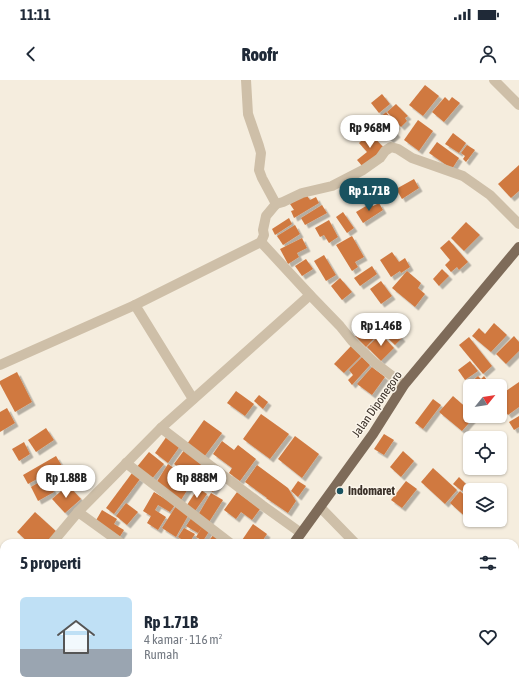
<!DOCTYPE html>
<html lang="id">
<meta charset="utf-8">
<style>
body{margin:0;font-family:"Asap Condensed",sans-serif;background:#f6f6f7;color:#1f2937;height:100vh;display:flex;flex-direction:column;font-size:15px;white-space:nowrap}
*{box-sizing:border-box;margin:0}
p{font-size:13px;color:#747a83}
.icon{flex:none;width:22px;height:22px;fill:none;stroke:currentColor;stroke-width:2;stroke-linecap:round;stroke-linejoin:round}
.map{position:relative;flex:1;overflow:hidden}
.panel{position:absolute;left:0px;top:459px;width:519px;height:156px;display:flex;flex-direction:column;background:#fff;border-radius:12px 12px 0 0;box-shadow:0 1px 3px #0004}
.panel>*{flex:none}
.needle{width:26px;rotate:60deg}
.buttons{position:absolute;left:463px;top:299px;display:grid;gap:8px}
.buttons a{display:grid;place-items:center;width:44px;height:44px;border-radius:6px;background:#fff;box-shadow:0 1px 3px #0004;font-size:20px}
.price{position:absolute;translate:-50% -34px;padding:0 9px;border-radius:14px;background:#fff;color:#222;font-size:13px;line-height:26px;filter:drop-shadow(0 1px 2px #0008)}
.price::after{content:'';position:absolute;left:50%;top:24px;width:12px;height:9px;margin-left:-6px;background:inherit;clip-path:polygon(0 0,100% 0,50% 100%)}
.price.current{background:#1a5260;color:#fff}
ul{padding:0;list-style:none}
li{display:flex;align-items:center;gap:12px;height:100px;padding:0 20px}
li span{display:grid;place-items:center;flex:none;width:112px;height:80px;border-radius:6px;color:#555}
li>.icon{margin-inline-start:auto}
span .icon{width:48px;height:48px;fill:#fffc;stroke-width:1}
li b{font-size:17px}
h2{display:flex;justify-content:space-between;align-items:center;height:48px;padding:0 20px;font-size:17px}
.status{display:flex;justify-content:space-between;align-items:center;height:28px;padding:0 20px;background:#fff;direction:ltr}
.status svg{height:11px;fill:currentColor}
header{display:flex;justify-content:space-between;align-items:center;height:52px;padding:0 20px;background:#fff;font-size:18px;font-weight:800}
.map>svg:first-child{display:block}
.building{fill:#d07941;filter:url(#shadow)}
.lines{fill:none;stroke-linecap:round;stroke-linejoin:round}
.minor{stroke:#cebfa8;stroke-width:10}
.major{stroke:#7e6b59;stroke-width:10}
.poi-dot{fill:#1a5260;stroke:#fcf6eb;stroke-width:1.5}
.labels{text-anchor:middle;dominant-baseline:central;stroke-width:3;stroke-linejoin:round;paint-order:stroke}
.street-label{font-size:12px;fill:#3b3129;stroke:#fcf6eb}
.poi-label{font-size:12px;font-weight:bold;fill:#3b3129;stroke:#fcf6eb;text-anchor:start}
</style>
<div class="status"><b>11:11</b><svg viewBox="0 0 49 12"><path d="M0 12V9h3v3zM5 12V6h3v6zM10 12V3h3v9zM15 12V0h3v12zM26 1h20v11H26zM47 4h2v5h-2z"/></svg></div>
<header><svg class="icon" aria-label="back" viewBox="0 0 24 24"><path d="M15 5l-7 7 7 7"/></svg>Roofr<svg class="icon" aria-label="person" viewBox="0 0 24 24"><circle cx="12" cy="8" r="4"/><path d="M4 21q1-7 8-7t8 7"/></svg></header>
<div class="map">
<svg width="519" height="615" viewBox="0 0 519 615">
<defs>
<filter id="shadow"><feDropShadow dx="3.5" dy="3.5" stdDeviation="0" flood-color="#0004"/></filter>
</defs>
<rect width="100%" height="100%" fill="#f5edde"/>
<!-- building -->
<g class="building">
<polygon points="425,5 439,16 423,36 409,25"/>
<polygon points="382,14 390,24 379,33 371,23"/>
<polygon points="445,17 449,21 452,17 460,23 444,42 432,32"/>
<polygon points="396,24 408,36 405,38 407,41 401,47 387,32"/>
<polygon points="386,32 397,45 393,49 397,54 390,60 375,42"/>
<polygon points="418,40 433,51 419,71 404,60"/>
<polygon points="370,53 384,68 363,87 357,80 367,72 359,63"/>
<polygon points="453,53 466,63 459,73 445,64"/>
<polygon points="437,62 459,78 452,89 429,73"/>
<polygon points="467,65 475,70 466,82 463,79 465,76 461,73"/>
<polygon points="519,85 519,111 511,118 498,104"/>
<polygon points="414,99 419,108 402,119 396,109"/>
<polygon points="306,114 310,120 316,117 319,123 294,138 291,131 294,130 290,124"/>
<polygon points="371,123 373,126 379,123 383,130 363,143 356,132"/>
<polygon points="322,125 327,133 305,145 301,138"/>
<polygon points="343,132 354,148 347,153 336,137"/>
<polygon points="289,138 292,144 275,155 272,149"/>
<polygon points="329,140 338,157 329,163 324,155 320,157 315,148"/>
<polygon points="466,142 480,155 464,171 451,158"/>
<polygon points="295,145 300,154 283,165 277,156"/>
<polygon points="352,156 364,177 355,182 358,187 352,191 336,165"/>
<polygon points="302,158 307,168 297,173 299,177 288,184 280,169"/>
<polygon points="449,160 468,182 459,190 457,187 451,192 445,185 450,180 440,168"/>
<polygon points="392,172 399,182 405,178 410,187 401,193 400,191 391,197 380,180"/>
<polygon points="324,175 336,195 326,201 314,181"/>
<polygon points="306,179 313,189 302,196 295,186"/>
<polygon points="372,186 377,194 360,206 354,198"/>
<polygon points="442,189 449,196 439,206 433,199"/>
<polygon points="407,191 421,203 418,208 425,214 415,227 392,208"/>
<polygon points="340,198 352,212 342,220 331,206"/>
<polygon points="381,201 392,216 381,224 370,209"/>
<polygon points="377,235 385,243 389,239 401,250 397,253 402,258 395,265 371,242"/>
<polygon points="369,243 379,253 366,267 355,256"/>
<polygon points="494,243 507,255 491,272 472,256 479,248 485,254"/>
<polygon points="381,254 394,268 381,281 367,267"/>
<polygon points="514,256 519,262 519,271 506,284 496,274"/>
<polygon points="469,257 492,286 483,294 459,265"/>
<polygon points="351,266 361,276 344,293 334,284"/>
<polygon points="362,277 370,285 352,305 348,300 353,295 349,290"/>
<polygon points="470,281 478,291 465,300 458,290"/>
<polygon points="372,287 385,297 372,315 357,304"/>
<polygon points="17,292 32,322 15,332 0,304 0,301"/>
<polygon points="478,296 481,299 484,296 489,303 485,306 470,306 470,307 468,305"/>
<polygon points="519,302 519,327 508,335 500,324 500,315"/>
<polygon points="236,311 254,324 245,336 227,323"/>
<polygon points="259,315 268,322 263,329 254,321"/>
<polygon points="453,316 470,331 470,336 475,336 462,351 439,332"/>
<polygon points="433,319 441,325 423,349 415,343"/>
<polygon points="7,328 15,343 0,352 0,332"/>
<polygon points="261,334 289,354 270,379 243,359"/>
<polygon points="519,336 519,347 514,350 509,342"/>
<polygon points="204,340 222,353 204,377 187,364"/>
<polygon points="46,348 54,360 36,372 28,360"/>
<polygon points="384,354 394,360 384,375 374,369"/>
<polygon points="167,356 180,366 168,383 155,373"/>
<polygon points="295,356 319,374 302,398 278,379"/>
<polygon points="222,361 234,370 238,365 256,379 240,401 229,393 232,388 213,374"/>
<polygon points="24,362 30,374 19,381 12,369"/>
<polygon points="185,369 203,383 192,398 174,384"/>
<polygon points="403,371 414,381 401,397 390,387"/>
<polygon points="149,372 164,384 151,400 136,388"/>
<polygon points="56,376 68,396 58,402 54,397 49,400 46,394 28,404 23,395"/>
<polygon points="168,384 193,401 181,420 156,403"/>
<polygon points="257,385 288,408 296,421 288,433 266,418 267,418 245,402"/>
<polygon points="208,387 223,398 213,412 198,401"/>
<polygon points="433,388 457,410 445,424 421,402"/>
<polygon points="132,393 140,399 114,434 106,428"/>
<polygon points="459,397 467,405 462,411 453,404"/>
<polygon points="46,398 54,412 38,421 31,407"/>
<polygon points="298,401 306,406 298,417 291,411"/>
<polygon points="406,401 417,409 402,428 391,420"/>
<polygon points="68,405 81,419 65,433 52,419"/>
<polygon points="198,408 207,414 195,431 187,425"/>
<polygon points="460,411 469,419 470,417 470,441 450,423"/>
<polygon points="154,412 175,425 170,432 158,425 155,430 166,437 158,450 147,443 151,436 143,431"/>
<polygon points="237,412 260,429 252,440 241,432 236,439 224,430"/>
<polygon points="211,413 223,420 209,442 198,435"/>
<polygon points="126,423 138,432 127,445 116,436"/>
<polygon points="176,426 189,434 176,457 162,448"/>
<polygon points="102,430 117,439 114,444 124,450 119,458 95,442"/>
<polygon points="35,432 58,453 49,463 29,463 17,452"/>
<polygon points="192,437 210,450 203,461 196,457 202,447 198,453 186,446"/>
<polygon points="253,444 267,454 261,463 240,463"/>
<polygon points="184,448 195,454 189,463 187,463 178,457"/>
<polygon points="214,454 226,463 207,463"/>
<polygon points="2,554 4,556 4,573 1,577 0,576 0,557"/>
<polygon points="38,611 73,611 69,615 35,615"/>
<polygon points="76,611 106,611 111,615 81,615"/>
<polygon points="110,611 138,611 134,615 113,615 109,612"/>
<polygon points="345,611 435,611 438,614 437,615 341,615"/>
<polygon points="467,611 490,611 491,612 489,615 464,615"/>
</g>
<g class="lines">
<!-- minor -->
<g class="minor">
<polyline points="246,0 248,34 259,66 261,73 259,90 262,98 276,124 266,136 263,150 264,155 261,162 310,215 340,246 352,261 375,283 404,305"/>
<polyline points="494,0 519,25"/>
<polyline points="276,124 283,122 302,113 332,106 363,90 380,78 385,71 391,67 398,69 412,78 463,96 490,115 519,144"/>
<polyline points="0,285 135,225"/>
<polyline points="193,319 135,225 261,162"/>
<polyline points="161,348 262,425 301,453"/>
<polyline points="126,383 230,463"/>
<polyline points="320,427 355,463"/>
<polyline points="78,432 121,463"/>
<polyline points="52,463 78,432 161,348 310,215"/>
<polyline points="0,522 4,517"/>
<polyline points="172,611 176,615"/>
<polyline points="502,611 506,615"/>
</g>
<!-- major -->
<g class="major">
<polyline points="294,463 373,354 404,305 519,167"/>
<polyline points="183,615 186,611"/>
</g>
</g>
<!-- markers -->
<circle class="poi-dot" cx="340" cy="411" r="4"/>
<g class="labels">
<!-- street labels -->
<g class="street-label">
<text transform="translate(377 324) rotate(-55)">Jalan Diponegoro</text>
</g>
<!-- poi labels -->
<g class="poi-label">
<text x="348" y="411">Indomaret</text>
</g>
</g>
</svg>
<div class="buttons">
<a><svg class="needle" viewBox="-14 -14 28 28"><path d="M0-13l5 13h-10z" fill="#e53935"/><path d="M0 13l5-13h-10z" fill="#747a83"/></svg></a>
<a><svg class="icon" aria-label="locate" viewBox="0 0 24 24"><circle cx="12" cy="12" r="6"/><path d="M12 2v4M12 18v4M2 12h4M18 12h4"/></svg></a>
<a><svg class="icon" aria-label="layers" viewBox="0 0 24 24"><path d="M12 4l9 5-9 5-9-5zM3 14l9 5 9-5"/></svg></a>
</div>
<b class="price" style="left:370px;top:69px">Rp 968M</b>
<b class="price current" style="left:369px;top:132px">Rp 1.71B</b>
<b class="price" style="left:381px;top:267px">Rp 1.46B</b>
<b class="price" style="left:66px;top:419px">Rp 1.88B</b>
<b class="price" style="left:197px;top:419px">Rp 888M</b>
<section class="panel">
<h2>5 properti<svg class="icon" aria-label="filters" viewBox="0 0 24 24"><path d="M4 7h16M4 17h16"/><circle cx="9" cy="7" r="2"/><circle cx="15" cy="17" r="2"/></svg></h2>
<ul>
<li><span style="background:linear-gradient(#bfe0f5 65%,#9aa5b1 0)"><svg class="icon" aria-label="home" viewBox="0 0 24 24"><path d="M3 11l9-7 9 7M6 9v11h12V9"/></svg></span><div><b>Rp 1.71B</b><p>4 kamar · 116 m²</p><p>Rumah</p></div><svg class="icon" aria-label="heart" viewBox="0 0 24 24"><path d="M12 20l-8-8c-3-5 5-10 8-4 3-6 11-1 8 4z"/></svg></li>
</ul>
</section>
</div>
